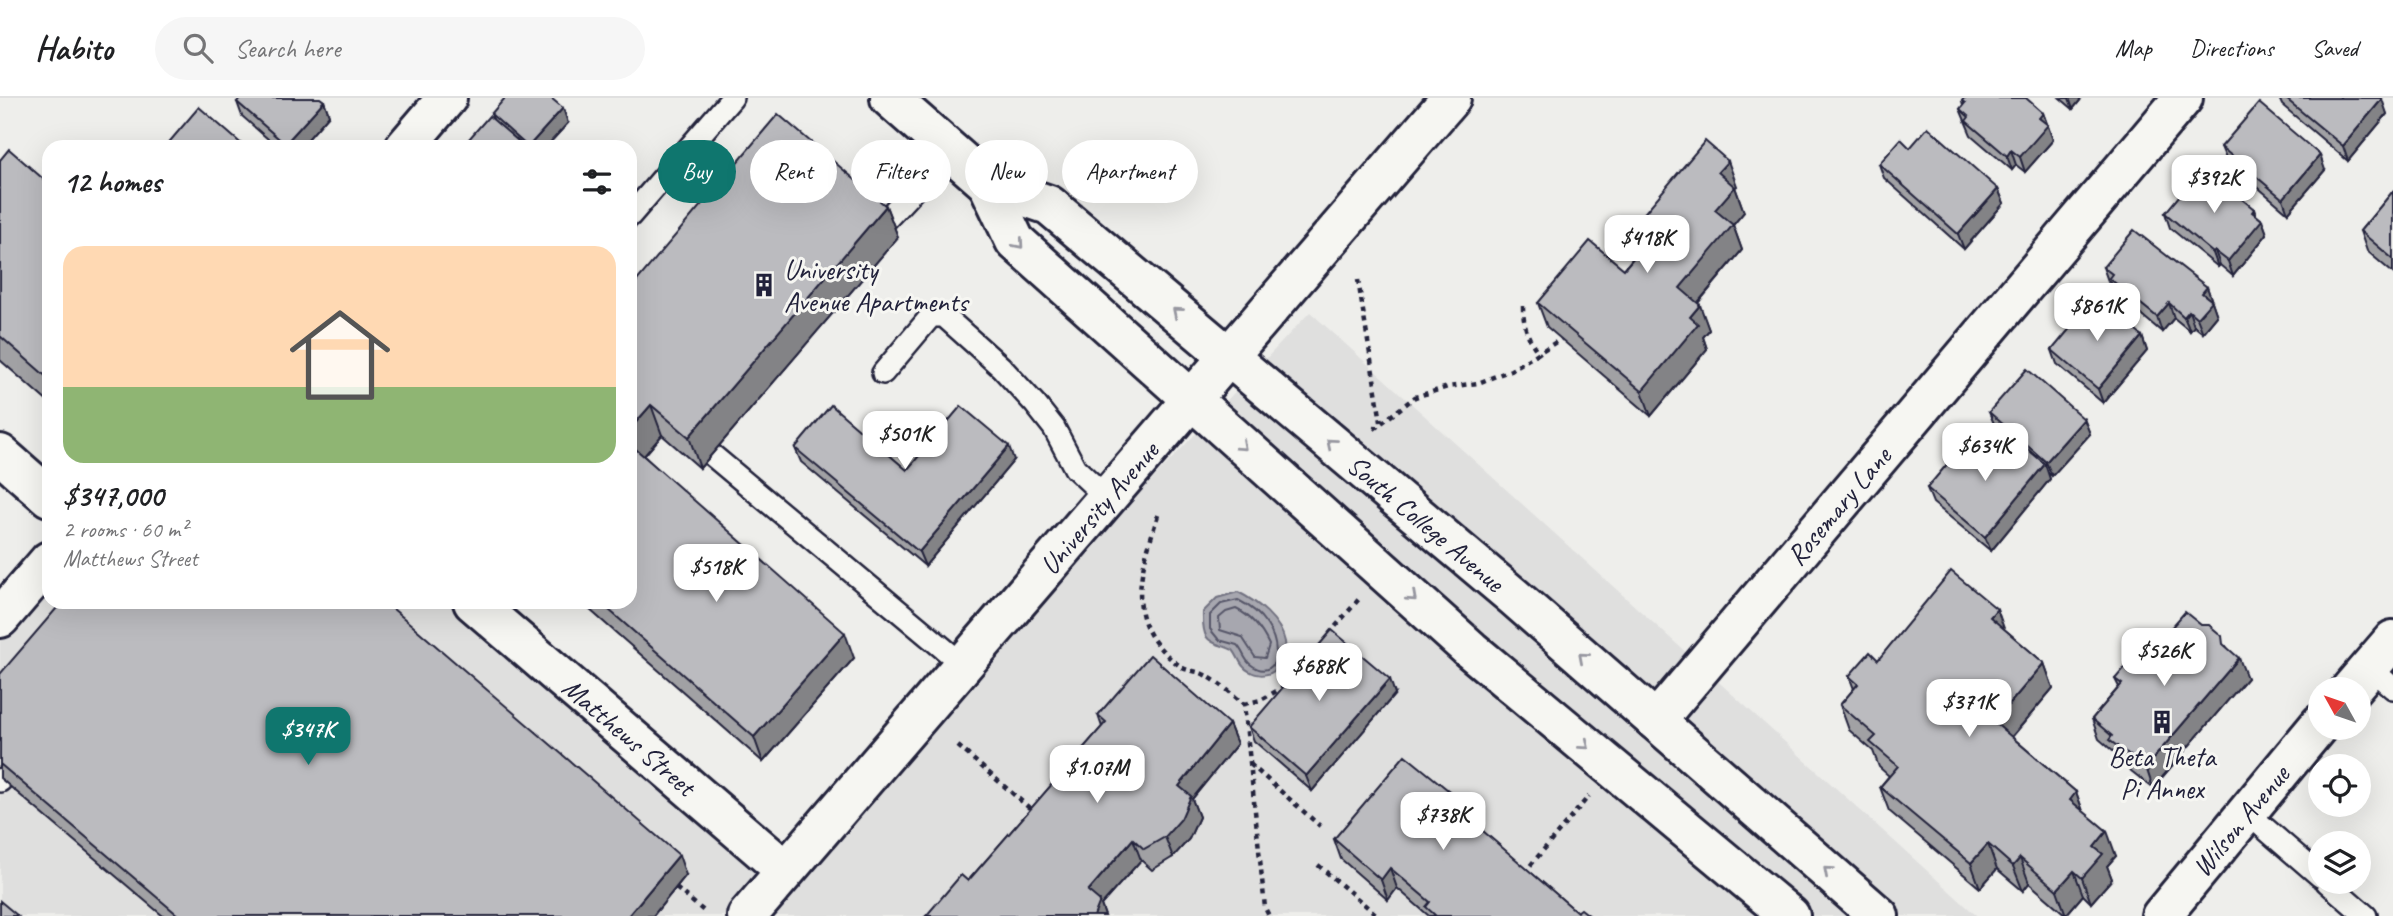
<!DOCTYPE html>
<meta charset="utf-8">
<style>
body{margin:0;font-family:Caveat,sans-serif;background:#f6f6f6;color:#202124;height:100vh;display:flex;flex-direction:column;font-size:26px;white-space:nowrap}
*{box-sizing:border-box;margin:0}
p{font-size:23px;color:#757577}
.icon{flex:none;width:38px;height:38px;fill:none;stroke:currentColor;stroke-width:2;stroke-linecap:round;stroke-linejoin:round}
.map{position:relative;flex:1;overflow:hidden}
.panel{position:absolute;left:42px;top:42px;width:595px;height:469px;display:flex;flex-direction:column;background:#fff;border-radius:21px;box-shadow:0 7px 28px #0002}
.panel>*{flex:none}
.guide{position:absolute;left:658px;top:42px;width:665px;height:63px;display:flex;gap:14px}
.needle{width:46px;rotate:310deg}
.controls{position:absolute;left:2308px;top:579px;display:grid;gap:14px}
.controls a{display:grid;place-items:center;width:63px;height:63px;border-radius:50%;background:#fff;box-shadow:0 7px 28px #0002;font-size:35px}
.price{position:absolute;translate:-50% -60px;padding:0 16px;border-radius:14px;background:#fff;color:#222;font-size:23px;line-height:46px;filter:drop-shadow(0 2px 4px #0008)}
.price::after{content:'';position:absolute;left:50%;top:42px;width:21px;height:16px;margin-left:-10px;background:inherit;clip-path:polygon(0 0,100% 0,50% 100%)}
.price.on{background:#0f766e;color:#fff}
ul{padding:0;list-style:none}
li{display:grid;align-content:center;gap:14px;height:371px;padding:0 21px}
li span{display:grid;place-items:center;height:217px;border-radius:21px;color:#555}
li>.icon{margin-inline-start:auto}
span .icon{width:126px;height:126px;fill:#fffc;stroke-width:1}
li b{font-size:30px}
h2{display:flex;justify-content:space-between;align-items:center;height:84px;padding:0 21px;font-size:30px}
.pill{padding:0 24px;border-radius:32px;background:#fff;box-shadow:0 7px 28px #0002;font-size:24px;line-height:63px}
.pill.on{background:#0f766e;color:#fff}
header{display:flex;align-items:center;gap:42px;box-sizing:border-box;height:98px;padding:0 35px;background:#fff;border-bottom:2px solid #e0e0e0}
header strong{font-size:33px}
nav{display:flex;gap:38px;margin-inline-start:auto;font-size:24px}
.search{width:490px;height:63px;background:#f6f6f6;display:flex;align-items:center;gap:18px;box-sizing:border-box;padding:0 24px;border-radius:38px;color:#757577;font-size:26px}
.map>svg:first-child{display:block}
.built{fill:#dfdfde}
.water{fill:#a7a7af;stroke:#727281;stroke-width:2}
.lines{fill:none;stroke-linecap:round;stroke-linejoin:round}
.shore{stroke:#575769;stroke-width:2}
.service-casing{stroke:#22223b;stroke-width:26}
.minor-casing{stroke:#22223b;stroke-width:44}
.secondary-casing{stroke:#22223b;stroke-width:44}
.path{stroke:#22223b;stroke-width:4.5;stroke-dasharray:5 5;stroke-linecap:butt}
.service{stroke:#f6f6f2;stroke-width:21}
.minor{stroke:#f6f6f2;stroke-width:38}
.secondary{stroke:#f6f6f2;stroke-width:38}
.wall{fill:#a1a1a4;stroke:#22223b;stroke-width:2}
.shaded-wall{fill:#838386;stroke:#22223b;stroke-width:2}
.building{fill:#bbbbbf;stroke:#22223b;stroke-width:2}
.oneway{stroke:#9797a0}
.labels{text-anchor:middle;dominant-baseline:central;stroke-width:6;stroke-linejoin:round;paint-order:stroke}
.poi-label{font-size:28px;fill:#22223b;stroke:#f6f6f2;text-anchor:start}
.street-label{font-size:28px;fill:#22223b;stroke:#f6f6f2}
</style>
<header>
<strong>Habito</strong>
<div class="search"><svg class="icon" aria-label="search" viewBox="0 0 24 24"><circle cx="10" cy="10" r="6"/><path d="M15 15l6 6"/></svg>Search here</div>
<nav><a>Map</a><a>Directions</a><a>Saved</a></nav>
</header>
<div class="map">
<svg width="2393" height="818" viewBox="0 0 2393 818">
<rect width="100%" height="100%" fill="#eeeeeb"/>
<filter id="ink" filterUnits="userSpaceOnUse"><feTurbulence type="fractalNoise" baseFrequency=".0143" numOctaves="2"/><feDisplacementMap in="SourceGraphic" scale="14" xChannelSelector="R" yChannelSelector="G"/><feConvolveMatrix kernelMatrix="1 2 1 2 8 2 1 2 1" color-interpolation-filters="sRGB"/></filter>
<g filter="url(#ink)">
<!-- built -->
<polygon class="built" points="1310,214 1977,818 0,818 0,525 49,468 49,504 465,504 785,772"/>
<!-- water -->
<path class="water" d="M1238,494c18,9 43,28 47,50 3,22 -15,41 -36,29 -9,-4 -10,-14 -16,-21 -24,-10 -31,-6 -30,-38l14,-14z"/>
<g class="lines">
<!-- shore -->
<g class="shore">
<path d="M1238,502c53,26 44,89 12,64 -6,-5 -7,-13 -13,-19l-18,-5 -9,-11v-14l11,-11z"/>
<path d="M1236,511c15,7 26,21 33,36l-4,13 -10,-1 -13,-20 -22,-7 -1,-12 7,-6z"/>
</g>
<!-- service casing -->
<g class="service-casing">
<g id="service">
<polyline points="630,118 732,0"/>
<polyline points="882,126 950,53"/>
<polyline points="883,275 931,218 944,218 1001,269 1035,306 1054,330 1075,370 1107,400"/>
<polyline points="712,357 962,566"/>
<polyline points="2369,569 2393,590"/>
<polyline points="0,683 2,681"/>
<polyline points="2246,714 2320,778"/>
<polyline points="2327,784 2366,818"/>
</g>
</g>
<!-- minor casing -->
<g class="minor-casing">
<g id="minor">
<polyline points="405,49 447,0"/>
<polyline points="0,356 49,399"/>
<path id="s1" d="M473,504l312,268"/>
<polyline points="0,520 49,463"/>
<polyline points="2350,592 2393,542"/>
<path id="s2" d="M1656,623l527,-623"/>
<path id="s3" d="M747,818l704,-818"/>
<path id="s4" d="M2161,818l159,-192"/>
</g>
</g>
<!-- secondary casing -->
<g class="secondary-casing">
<g id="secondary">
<path id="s5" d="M890,0l98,86 61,21 465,392 365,319"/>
<polyline points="988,86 1015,143 1471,552 1790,818"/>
</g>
</g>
<!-- path -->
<g class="path">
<polyline points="1358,182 1381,324"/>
<path d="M1523,208c0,20 5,33 17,49"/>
<polyline points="1374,331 1415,299 1448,289 1478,285 1511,272 1561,241"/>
<path d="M1158,417c-18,59 -37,108 22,151 7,6 17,4 25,9 14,7 27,19 39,29l21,204 4,8"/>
<polyline points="1329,536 1359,501"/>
<polyline points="1244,606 1261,602 1285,588"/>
<polyline points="958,648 1034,714"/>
<polyline points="1250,666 1320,728"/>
<polyline points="1318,767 1378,818"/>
<polyline points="1524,775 1589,698"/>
<polyline points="676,790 705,814"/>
</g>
<!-- service -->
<use href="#service" class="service"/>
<!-- minor -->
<use href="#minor" class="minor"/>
<!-- secondary -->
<use href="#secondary" class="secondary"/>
</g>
<!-- wall -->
<g class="wall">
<polygon points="2060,0 2082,0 2073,11"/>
<polygon points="2279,0 2380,0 2387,16 2348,63 2282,7"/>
<polygon points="324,3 329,17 301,49 277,49 242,18 237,4"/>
<polygon points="1962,3 2043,15 2053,42 2025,74 2016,67 2012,72 1971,37 1960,11 1963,7"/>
<polygon points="491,16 568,25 546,49 462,49 493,21"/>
<polygon points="2221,49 2325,72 2288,115 2227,63"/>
<polygon points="1910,50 1998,91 2004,105 1964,151 1884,80 1879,66"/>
<polygon points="0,62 49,86 49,305 0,262"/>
<polygon points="1737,88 1735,89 1744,114 1733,127 1742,152 1698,205 1709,232 1703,239 1707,251 1651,318 1547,229 1538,205 1624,171 1633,160 1625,138"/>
<polygon points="2393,93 2393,175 2367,153 2360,133"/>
<polygon points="886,108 898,139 700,370 662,337 644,358 854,560 763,664 581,504 630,504 630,191"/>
<polygon points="2165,115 2256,117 2262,122 2267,136 2233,178 2220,167 2218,169 2170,130"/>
<polygon points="2103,169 2207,189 2217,218 2203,235 2194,228 2190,233 2174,220 2162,234 2114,194 2111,186 2108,183"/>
<polygon points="2142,238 2147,253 2103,305 2057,266 2052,252"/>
<polygon points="1989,314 2084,321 2090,336 2052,378 2048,375 2050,381 1991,453 1933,405 1927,390 2000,365 2015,346 1995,328"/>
<polygon points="795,350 907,372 1014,362 925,468 801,364"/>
<polygon points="1997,511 2003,530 2044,565 2053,590 2012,639 2076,694 2083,713 2116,758 2107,768 2112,781 2091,805 2083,797 2066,817 2029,785 2023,793 1997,771 1980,790 1889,713 1880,689 1889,678 1879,669 1873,653 1849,632 1840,607 1854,591 1849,578"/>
<polygon points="2156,547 2226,548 2247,580 2153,690 2117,662 2114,654 2099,641 2092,621 2119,589 2115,581"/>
<polygon points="0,576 686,777 653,818 163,818 0,680"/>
<polygon points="1395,596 1312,693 1254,643 1249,629"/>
<polygon points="1098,617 1229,626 1237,646 1192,701 1199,719 1189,741 1173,759 1152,772 1141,762 1101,807 1105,818 926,818 968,783 1102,629"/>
<polygon points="1453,696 1459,713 1577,814 1590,818 1429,818 1397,790 1388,802 1341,761 1334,741"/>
</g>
<!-- shaded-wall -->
<g class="shaded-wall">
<polygon points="2069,0 2082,0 2073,11"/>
<polygon points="2382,1 2387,16 2348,63 2343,48"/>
<polygon points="324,3 329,17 301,49 286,49 285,46"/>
<polygon points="563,10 568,25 546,49 528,49"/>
<polygon points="2043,15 2053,42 2025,74 2020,59 2039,20"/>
<polygon points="2011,52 2016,67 2012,72 2007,58"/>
<polygon points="2320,57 2325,72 2288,115 2283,101"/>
<polygon points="1728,63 1737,88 1735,89 1744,114 1733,127 1742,152 1689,215 1680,190 1718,74"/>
<polygon points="1998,91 2004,105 1964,151 1958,136"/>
<polygon points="886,108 898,139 700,370 689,339"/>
<polygon points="2254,111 2259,125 2262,122 2267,136 2233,178 2228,163"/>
<polygon points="2215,153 2220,167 2218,169 2213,155"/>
<polygon points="2207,189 2217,218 2203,235 2197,220 2202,195"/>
<polygon points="2169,205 2174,220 2162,234 2157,219"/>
<polygon points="1700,207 1709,232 1703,239 1707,251 1651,318 1642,293 1690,219"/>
<polygon points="2189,213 2194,228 2190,233 2184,219"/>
<polygon points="2142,238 2147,253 2103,305 2098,291"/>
<polygon points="651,307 662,337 630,374 630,331"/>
<polygon points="2084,321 2090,336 2052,378 2046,364"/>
<polygon points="1009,348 1014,362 925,468 919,454"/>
<polygon points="2045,366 2050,381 1991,453 1985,439"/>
<polygon points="1997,511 2006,536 1990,519"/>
<polygon points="845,535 854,560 763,664 754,639"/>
<polygon points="2239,560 2247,580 2153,690 2146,669"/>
<polygon points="2044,565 2053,590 2003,649 1994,624"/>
<polygon points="1390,581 1395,596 1312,693 1306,678"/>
<polygon points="1229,626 1237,646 1192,701 1199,719 1189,741 1173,759 1165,739 1179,688"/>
<polygon points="2076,694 2085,719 2070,702"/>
<polygon points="1453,696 1460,717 1447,702"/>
<polygon points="2107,733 2116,758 2107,768 2112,781 2091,805 2082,780 2094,749"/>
<polygon points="1133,741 1141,762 1101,807 1105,818 1094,818 1088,793"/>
<polygon points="1988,746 1997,771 1980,790 1971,765"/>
<polygon points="679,757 686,777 653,818 628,818"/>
<polygon points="2020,760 2029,785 2023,793 2013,768"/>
<polygon points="1390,770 1397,790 1388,802 1381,782"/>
<polygon points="2074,773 2083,797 2066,817 2057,792"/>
</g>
<!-- building -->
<g class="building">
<polygon points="240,0 320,0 324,3 285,46 237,4"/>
<polygon points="505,0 551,0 563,10 528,49 491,16"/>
<polygon points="1964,0 2026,0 2043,15 2039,20 2048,27 2020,59 2011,52 2007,58 1966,23 1969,19 1960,11 1965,5 1962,3"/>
<polygon points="2285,0 2380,0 2382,1 2343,48"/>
<polygon points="2259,5 2320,57 2283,101 2221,49"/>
<polygon points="199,9 245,49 165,49"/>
<polygon points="778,16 886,108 689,339 651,307 630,331 630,191"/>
<polygon points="489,18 525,49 462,49"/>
<polygon points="1928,29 1998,91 1958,136 1879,66 1901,41 1910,50"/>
<polygon points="1705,43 1728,63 1718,74 1735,89 1715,112 1733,127 1680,190 1700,207 1690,219 1698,226 1642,293 1538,205 1590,143 1624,171 1641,151 1625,138"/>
<polygon points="9,51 49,86 49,281 0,238 0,62"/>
<polygon points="2203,69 2254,111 2252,114 2262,122 2228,163 2215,153 2213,155 2165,115"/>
<polygon points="2393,93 2393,161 2360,133"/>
<polygon points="2134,132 2207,189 2202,195 2212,203 2197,220 2189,213 2184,219 2169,205 2157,219 2109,180 2112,176 2103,169"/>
<polygon points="2096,199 2142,238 2098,291 2052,252"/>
<polygon points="2027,271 2084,321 2046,364 1989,314"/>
<polygon points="831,307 907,372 961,308 1009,348 919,454 795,350"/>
<polygon points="1970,339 2000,365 2018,343 2045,366 1985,439 1927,390"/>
<polygon points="630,346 845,535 754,639 600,504 630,504"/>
<polygon points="1951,473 1997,511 1990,519 2044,565 1994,624 2076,694 2070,702 2107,733 2094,749 2103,756 2082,780 2074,773 2057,792 2020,760 2013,768 1988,746 1971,765 1880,689 1898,668 1870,644 1876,638 1840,607 1858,586 1849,578 1870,554 1878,562"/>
<polygon points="62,504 385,504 679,757 628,818 179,818 0,666 0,576"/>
<polygon points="2185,514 2201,527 2209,527 2222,538 2223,546 2239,560 2146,669 2109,642 2112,638 2092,621 2122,586 2115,581 2149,541 2156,547"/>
<polygon points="1332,532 1390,581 1306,678 1249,629"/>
<polygon points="1150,557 1229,626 1179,688 1191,698 1181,721 1165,739 1144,751 1133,741 1088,793 1100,803 1094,818 926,818 961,777 968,783 1106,624 1098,617"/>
<polygon points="1405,657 1453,696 1447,702 1577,814 1581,811 1590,818 1436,818 1426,809 1430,804 1390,770 1381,782 1334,741"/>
<polygon points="0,803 18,818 0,818"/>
</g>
<!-- one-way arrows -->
<defs><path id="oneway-chevron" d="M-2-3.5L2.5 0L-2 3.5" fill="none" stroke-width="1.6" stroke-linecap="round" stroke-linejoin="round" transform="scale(1.75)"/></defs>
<g class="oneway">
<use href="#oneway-chevron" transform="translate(1019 146) rotate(49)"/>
<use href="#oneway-chevron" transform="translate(1177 214) rotate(-140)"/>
<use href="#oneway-chevron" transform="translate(1331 345) rotate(-140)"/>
<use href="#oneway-chevron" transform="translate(1242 348) rotate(42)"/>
<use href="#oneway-chevron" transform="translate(1412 499) rotate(42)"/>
<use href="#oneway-chevron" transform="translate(1583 559) rotate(-139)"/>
<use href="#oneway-chevron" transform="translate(1585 647) rotate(40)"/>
<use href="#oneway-chevron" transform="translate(1828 773) rotate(-139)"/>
</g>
</g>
<!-- icons -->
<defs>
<g id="building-bare" transform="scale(1.89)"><path d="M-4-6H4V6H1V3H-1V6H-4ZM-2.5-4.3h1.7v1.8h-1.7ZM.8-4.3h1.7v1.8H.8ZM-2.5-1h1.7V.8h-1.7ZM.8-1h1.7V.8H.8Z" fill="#22223b" stroke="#f6f6f2" stroke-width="2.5" paint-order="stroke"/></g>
</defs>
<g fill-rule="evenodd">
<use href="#building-bare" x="764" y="187"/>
<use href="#building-bare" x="2162" y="624"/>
</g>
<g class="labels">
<!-- poi labels -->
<g class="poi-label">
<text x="784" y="171">University<tspan x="784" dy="32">Avenue Apartments</tspan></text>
<text x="2162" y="658" text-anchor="middle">Beta Theta<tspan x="2162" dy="32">Pi Annex</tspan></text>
</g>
<!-- street labels -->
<g class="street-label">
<text stroke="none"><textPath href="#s2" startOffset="282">Rosemary Lane</textPath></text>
<text stroke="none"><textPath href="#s3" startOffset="539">University Avenue</textPath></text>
<text stroke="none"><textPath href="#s5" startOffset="688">South College Avenue</textPath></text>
<text stroke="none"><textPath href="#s1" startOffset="206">Matthews Street</textPath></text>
<text stroke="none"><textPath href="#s4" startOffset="124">Wilson Avenue</textPath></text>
</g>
</g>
</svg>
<div class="controls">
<a><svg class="needle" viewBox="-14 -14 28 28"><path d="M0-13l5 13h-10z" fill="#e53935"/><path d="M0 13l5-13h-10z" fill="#757577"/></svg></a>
<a><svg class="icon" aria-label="locate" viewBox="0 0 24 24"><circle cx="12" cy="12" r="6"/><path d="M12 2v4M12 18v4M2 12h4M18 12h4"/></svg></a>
<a><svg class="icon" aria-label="layers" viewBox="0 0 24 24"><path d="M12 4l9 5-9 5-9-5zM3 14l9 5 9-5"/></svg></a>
</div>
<b class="price" style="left:2214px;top:117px">$392K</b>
<b class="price" style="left:1647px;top:177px">$418K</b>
<b class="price" style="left:2097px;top:245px">$861K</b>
<b class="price" style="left:905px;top:373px">$501K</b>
<b class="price" style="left:1985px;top:385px">$634K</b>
<b class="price" style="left:716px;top:506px">$518K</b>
<b class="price" style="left:2164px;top:590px">$526K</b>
<b class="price" style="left:1319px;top:605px">$688K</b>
<b class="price" style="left:1969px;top:641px">$371K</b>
<b class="price on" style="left:308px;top:669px">$347K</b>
<b class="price" style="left:1097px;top:707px">$1.07M</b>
<b class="price" style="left:1443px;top:754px">$738K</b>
<div class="guide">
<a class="pill on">Buy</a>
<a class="pill">Rent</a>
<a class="pill">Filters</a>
<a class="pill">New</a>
<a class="pill">Apartment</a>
</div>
<section class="panel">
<h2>12 homes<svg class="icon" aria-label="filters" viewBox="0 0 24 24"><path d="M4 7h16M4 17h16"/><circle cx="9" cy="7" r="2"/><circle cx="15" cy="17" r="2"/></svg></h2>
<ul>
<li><span style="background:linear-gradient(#ffd9b3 65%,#8fb573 0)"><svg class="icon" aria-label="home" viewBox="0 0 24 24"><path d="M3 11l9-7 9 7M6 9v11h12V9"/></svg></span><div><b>$347,000</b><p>2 rooms · 60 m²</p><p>Matthews Street</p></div></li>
</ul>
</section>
</div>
